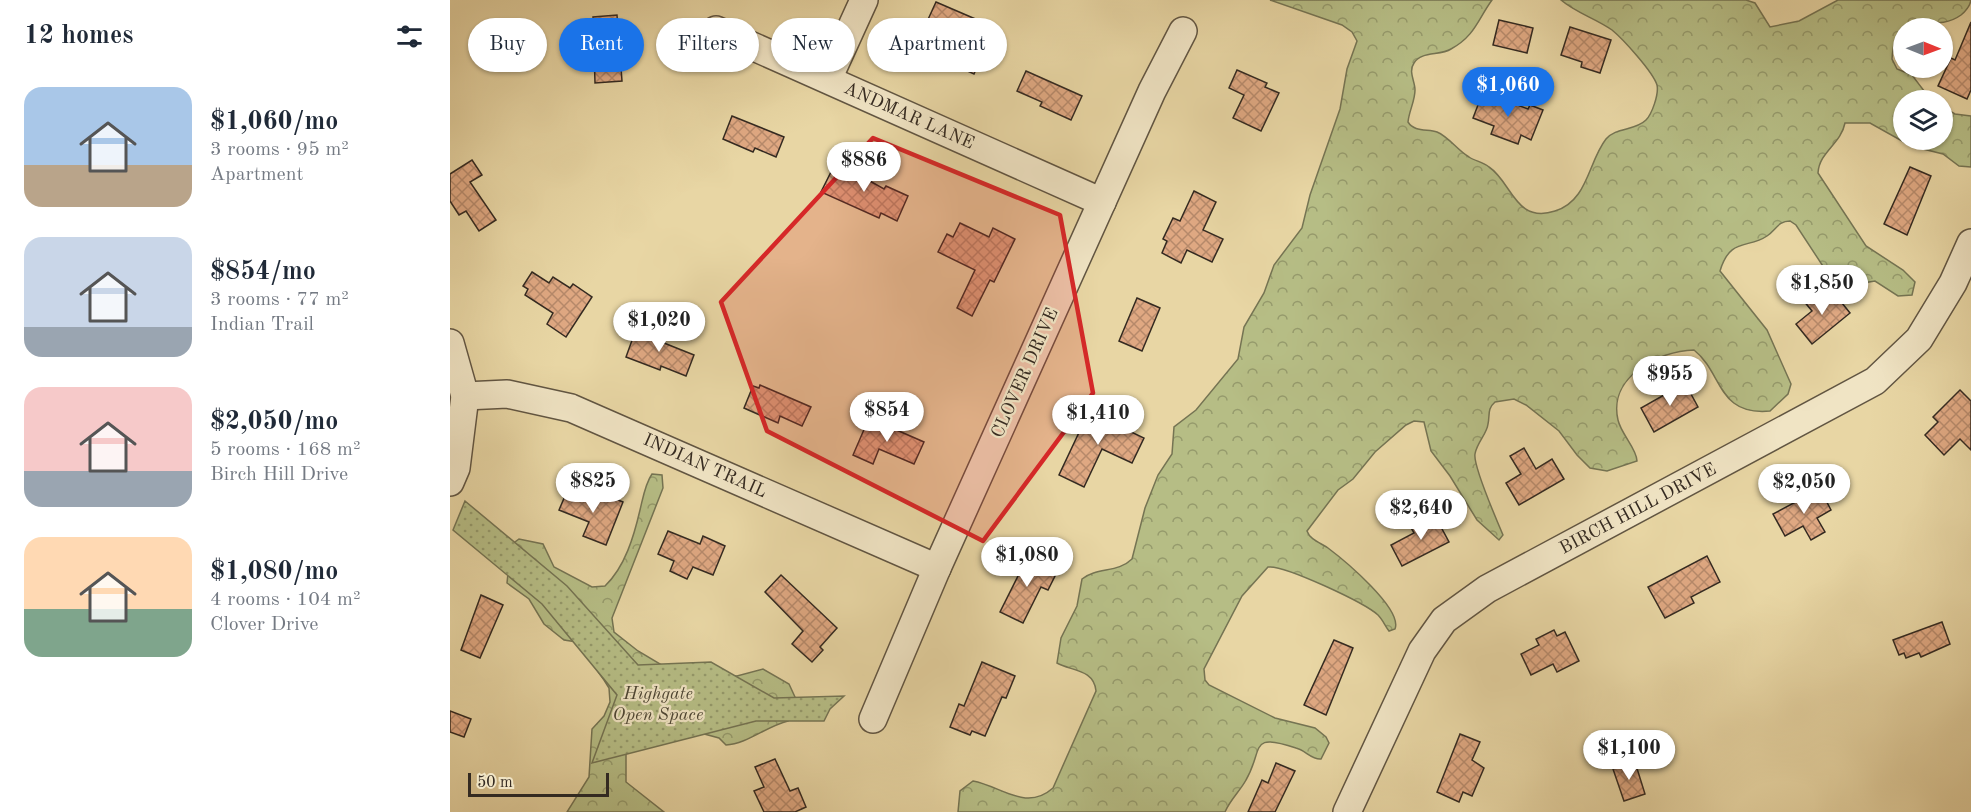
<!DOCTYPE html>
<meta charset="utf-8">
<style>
body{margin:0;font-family:"Old Standard TT",serif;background:#f6f6f7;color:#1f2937;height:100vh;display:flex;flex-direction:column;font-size:22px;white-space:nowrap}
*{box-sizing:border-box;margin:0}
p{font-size:20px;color:#747a83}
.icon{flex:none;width:33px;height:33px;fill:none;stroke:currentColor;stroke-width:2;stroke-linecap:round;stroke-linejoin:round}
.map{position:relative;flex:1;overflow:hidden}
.drawer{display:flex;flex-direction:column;background:#fff;width:450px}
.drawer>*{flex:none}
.top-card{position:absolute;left:18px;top:18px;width:570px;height:54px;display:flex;gap:12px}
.needle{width:39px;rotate:91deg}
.controls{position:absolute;left:1443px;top:18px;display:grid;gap:12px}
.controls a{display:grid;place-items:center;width:60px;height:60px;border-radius:50%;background:#fff;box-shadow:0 2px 4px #0004;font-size:30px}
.scale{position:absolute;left:18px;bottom:15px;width:141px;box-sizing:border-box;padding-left:6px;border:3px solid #342a21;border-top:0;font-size:16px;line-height:21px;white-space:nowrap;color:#342a21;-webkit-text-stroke:4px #f0e4c4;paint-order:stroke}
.price{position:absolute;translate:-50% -51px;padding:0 14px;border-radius:21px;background:#fff;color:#222;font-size:20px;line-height:39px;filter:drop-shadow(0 2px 3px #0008)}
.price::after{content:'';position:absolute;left:50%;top:36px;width:18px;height:14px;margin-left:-9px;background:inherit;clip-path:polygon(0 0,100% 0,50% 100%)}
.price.on{background:#1a73e8;color:#fff}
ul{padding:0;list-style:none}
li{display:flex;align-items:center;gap:18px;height:150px;padding:0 24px}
li span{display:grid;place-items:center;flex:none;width:168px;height:120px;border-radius:18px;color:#555}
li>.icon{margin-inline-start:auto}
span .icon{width:72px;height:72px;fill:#fffc;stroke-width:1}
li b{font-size:26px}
h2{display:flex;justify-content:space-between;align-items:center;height:72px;padding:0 24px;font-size:26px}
.tag{padding:0 21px;border-radius:27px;background:#fff;box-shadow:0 2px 4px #0004;font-size:21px;line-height:54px}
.tag.on{background:#1a73e8;color:#fff}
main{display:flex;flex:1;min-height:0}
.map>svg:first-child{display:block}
.forest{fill:url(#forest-crowns);stroke:#757453;stroke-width:1.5}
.park{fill:url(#park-dots);stroke:#757453;stroke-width:1.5}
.building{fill:url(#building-cross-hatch);stroke:#342a21;stroke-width:1.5}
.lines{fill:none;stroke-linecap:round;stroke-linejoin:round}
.minor-casing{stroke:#615542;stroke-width:30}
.minor{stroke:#f0e4c4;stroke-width:27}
.marked{fill:#d62828;fill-opacity:0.2;stroke:#d62828;stroke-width:4.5;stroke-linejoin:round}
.labels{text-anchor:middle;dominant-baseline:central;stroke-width:4.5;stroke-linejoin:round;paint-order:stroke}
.street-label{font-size:18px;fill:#342a21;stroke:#f0e4c4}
.park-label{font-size:18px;font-style:italic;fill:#4e4735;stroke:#f0e4c4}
</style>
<main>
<section class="drawer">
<h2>12 homes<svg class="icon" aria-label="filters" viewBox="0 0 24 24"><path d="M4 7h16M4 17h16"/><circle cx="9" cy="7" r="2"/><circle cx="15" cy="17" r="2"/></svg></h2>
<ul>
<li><span style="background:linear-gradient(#a9c7e8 65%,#b9a48a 0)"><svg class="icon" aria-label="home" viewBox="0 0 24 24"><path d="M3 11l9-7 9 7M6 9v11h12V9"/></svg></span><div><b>$1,060/mo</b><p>3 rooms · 95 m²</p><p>Apartment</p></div></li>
<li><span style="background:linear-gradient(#c9d6e8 75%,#9aa5b1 0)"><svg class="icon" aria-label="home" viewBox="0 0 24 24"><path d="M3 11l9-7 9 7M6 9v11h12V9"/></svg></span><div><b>$854/mo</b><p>3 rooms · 77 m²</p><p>Indian Trail</p></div></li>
<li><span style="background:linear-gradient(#f6c9c9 70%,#9aa5b1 0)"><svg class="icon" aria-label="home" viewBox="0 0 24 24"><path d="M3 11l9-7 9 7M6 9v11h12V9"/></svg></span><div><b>$2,050/mo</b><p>5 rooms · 168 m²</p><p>Birch Hill Drive</p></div></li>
<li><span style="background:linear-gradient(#ffd9b3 60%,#7fa58c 0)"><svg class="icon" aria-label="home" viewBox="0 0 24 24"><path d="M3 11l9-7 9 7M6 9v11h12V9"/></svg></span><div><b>$1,080/mo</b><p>4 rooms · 104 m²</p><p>Clover Drive</p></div></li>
</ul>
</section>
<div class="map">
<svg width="1521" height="812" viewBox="0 0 1521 812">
<defs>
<pattern id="forest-crowns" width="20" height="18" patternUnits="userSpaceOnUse" patternTransform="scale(1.5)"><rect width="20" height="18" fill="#b6bd85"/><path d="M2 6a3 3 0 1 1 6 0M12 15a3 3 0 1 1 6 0" fill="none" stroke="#959a6c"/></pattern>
<pattern id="park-dots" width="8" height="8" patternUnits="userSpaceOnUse" patternTransform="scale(1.5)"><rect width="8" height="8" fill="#b6bd85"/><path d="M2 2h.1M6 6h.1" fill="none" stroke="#959a6c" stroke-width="1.8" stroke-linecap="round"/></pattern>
<pattern id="building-cross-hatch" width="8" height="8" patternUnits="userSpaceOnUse" patternTransform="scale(1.5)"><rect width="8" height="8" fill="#dfa882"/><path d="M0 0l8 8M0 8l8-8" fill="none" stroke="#b6896a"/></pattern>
</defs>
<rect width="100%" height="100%" fill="#e8d6a4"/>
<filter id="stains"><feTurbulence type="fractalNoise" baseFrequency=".00333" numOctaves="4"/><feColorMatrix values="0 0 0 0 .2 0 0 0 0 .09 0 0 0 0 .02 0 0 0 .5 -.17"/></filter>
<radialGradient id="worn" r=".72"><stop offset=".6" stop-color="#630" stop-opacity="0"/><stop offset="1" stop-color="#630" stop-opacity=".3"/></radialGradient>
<!-- forest -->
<g class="forest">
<path d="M820,0h222c-14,19 -17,36 -41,49 -11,7 -30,2 -37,14 -6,9 1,18 1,27 0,11 -6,21 -7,32 6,10 19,7 29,10 12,5 20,18 32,25 6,4 14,5 20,10 23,15 26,57 66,44 33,-10 33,-49 51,-72 10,-12 29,-8 40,-19 6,-6 13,-26 11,-35 -4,-13 -34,-46 -45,-55 -17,-12 -36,-17 -51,-30h185l9,3 15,24 29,-6 39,-21h133c-1,6 -5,11 -10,15 -30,22 -65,-15 -69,44l5,10 15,6 19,25h-27v40h38l1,-33 12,7 16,2v51l-12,-1 -16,-12 -32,-8 -41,-23h-25c-4,21 -26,29 -27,50l48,73 37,24 12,12 -3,13 -14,1 -23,-15 -18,3 -25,-4 -36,-55 -6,-4c-12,0 -14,9 -23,15 -19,13 -37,1 -47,35l47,59 24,54 -3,10 -18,17c-53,5 -47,-38 -76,-61 -36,1 -86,27 -76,70 3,14 19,29 19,41l-30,10 -17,-3 -13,-13 -18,-24 -33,-26 -12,-6 -19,3c-8,7 -5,13 -7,22 -1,10 -11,18 -13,30 -2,11 22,67 28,81l-4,5 -22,-20 -27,-44 -19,-25 -7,-29 -10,-1 -8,4 -31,27 -22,27 -15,11 -31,41c3,9 14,12 21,17 16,12 75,61 67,81l-6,2c-4,-5 -6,-11 -11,-16 -13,-12 -93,-50 -110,-48l-26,29 -38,73 1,11 4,5 66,33 40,10 11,9 3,6 -8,16c-9,1 -16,-9 -25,-11 -48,-16 -32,1 -50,32 -6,11 -16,20 -21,32h-267l2,-21 13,-10c28,5 53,31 80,7l43,-97c-2,-22 -25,-20 -39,-28l4,-25 16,-32 5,-27c15,-12 36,-6 50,-20l13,-51 13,-33 14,-21 2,-27 22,-17 42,-51 6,-32 20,-34 10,-28 28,-37 8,-33 30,-86 7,-40 10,-28 -5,-9 -10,-7z"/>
<path d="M202,474l10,1 1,13 -51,130 2,14 24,19 37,22 62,3 26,-7 26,15 6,13 -7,24c-21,5 -41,23 -62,24l-7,-7 -37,-10 -56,25v29l38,30h-97l22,-35 3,-48 12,-13 6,-14 -1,-14 -5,-8 -27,-38 -13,-2 -20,-16 -15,-25 -22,-16 4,-38 8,-6 24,5 11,23 38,20 13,-1c20,-19 29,-50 35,-76 3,-12 5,-26 12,-36z"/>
</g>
<!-- park -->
<polygon class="park" points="15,501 117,586 188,665 261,662 324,698 394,696 380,709 374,721 306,721 142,763 167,695 92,604 3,530"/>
<!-- building -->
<g class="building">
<polygon points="486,2 544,27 524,74 502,64 507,53 475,38 480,28 475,26"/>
<polygon points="167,15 172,81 145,83 143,17"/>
<polygon points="1049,20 1083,28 1077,53 1043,45"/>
<polygon points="1521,22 1521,90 1517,99 1488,86 1501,58 1505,60"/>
<polygon points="1120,27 1161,40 1150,73 1131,67 1132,62 1111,55"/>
<polygon points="787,70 817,83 815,87 829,93 811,131 783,118 794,95 779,88"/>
<polygon points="576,71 632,96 621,120 590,106 592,102 567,91"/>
<polygon points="1033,92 1078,109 1080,105 1093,110 1081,140 1071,135 1068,144 1041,134 1044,126 1023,118"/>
<polygon points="282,116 334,137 326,157 305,148 303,152 273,139"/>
<polygon points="22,160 32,175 20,182 46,220 29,231 16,211 9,215 0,201 0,174"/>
<polygon points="386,162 434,189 436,186 458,196 447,221 431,213 429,218 371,192"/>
<polygon points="1460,167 1481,176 1457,235 1434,224"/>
<polygon points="744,191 766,202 753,230 773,239 762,262 737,250 731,263 712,253 717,241 713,239 723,218 730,221"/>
<polygon points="510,223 539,237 543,228 565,239 544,282 540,280 522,316 507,308 525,270 488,252 497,234 503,237"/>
<polygon points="82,272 99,283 103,277 120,288 123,284 142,297 116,337 97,324 103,313 75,295 78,289 73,286"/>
<polygon points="1366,290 1375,301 1384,293 1400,313 1362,344 1346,324 1362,311 1353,300"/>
<polygon points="687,298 710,308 692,351 669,341"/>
<polygon points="203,328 217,334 214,343 244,355 236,376 211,366 210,370 176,357 185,332 200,338"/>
<polygon points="1235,383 1248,407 1204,432 1191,408"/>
<polygon points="310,385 361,407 352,426 330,416 328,423 294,408 303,386 309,388"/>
<polygon points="1510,390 1521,401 1521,450 1510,439 1494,455 1475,435 1488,422 1483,417"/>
<polygon points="641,407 660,417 658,421 694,438 682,463 652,449 634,487 609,475"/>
<polygon points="419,418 474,442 464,464 429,449 423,464 403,455"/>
<polygon points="1074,448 1086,469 1102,459 1114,479 1069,505 1056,483 1071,474 1060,456"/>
<polygon points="118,489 147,500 150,493 173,502 156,545 133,536 139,522 109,510"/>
<polygon points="1370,489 1381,510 1367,518 1375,532 1361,540 1353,526 1335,536 1323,514"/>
<polygon points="984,514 999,542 952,566 941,545 964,533 960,526"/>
<polygon points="218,531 250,544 253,536 275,546 263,575 243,567 237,579 220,571 224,561 208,554"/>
<polygon points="579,554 599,564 595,571 605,576 598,590 591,587 573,623 550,612"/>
<polygon points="1257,556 1270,582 1241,597 1244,603 1215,618 1198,587"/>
<polygon points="331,575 387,628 370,647 373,650 362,662 342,644 353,631 315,592"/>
<polygon points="31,595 53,605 30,658 11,650"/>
<polygon points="1492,622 1500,644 1471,657 1469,653 1456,658 1454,653 1449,655 1443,640"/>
<polygon points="1104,630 1107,636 1115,632 1129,661 1107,672 1103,664 1081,675 1071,654 1089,645 1086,639"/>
<polygon points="884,640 903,648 876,715 854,705"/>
<polygon points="532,662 565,676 556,698 552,697 535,736 522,731 520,735 500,727 509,704 514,706"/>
<polygon points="0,711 21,719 14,737 0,732"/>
<polygon points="1010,734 1030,742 1022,760 1034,768 1022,796 1013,792 1009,802 987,792"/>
<polygon points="325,759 340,791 348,788 356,807 345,812 314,812 304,791 314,787 305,767"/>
<polygon points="1185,762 1195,794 1174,801 1163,769"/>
<polygon points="826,763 845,771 825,812 798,812 812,780 818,783"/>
</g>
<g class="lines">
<!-- minor casing -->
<g class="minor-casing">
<g id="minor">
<polyline points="266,30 652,202"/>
<polyline points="378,79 414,0"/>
<polyline points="0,343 15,396 6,468 0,482"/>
<polyline points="15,396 57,394 121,408 487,568"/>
<polyline points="423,719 487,568 702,91 733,31"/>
<polyline points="897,812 972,651 994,620 1037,589 1425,381 1469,339 1503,283 1521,243"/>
</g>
</g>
<!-- minor -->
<use href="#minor" class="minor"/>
</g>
<!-- marked area -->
<path class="marked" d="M423,138l187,77 33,178 -110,148 -216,-110 -46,-129z"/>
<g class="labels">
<!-- street labels -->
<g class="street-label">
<text transform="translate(459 116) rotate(24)">ANDMAR LANE</text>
<text transform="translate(575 373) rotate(-66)">CLOVER DRIVE</text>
<text transform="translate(255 466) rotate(24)">INDIAN TRAIL</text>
<text transform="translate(1188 509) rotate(-28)">BIRCH HILL DRIVE</text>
</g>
<!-- park labels -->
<g class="park-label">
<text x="208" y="694">Highgate<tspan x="208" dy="21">Open Space</tspan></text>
</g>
</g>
<rect width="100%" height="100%" filter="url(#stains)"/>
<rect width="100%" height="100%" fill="url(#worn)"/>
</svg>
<div class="controls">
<a><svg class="needle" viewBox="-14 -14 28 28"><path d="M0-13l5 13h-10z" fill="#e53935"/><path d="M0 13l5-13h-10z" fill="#747a83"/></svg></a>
<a><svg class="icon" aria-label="layers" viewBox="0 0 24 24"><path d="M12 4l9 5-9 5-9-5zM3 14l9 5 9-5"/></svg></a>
</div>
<div class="scale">50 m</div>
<b class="price on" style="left:1058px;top:118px">$1,060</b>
<b class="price" style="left:414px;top:193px">$886</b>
<b class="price" style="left:1372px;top:316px">$1,850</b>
<b class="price" style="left:209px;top:353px">$1,020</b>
<b class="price" style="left:1220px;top:407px">$955</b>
<b class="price" style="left:437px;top:443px">$854</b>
<b class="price" style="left:648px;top:446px">$1,410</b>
<b class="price" style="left:143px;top:514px">$825</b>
<b class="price" style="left:1354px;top:515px">$2,050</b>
<b class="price" style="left:971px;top:541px">$2,640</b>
<b class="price" style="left:577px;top:588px">$1,080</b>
<b class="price" style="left:1179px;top:781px">$1,100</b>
<div class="top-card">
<a class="tag">Buy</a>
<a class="tag on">Rent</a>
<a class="tag">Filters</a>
<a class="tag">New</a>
<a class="tag">Apartment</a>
</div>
</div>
</main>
